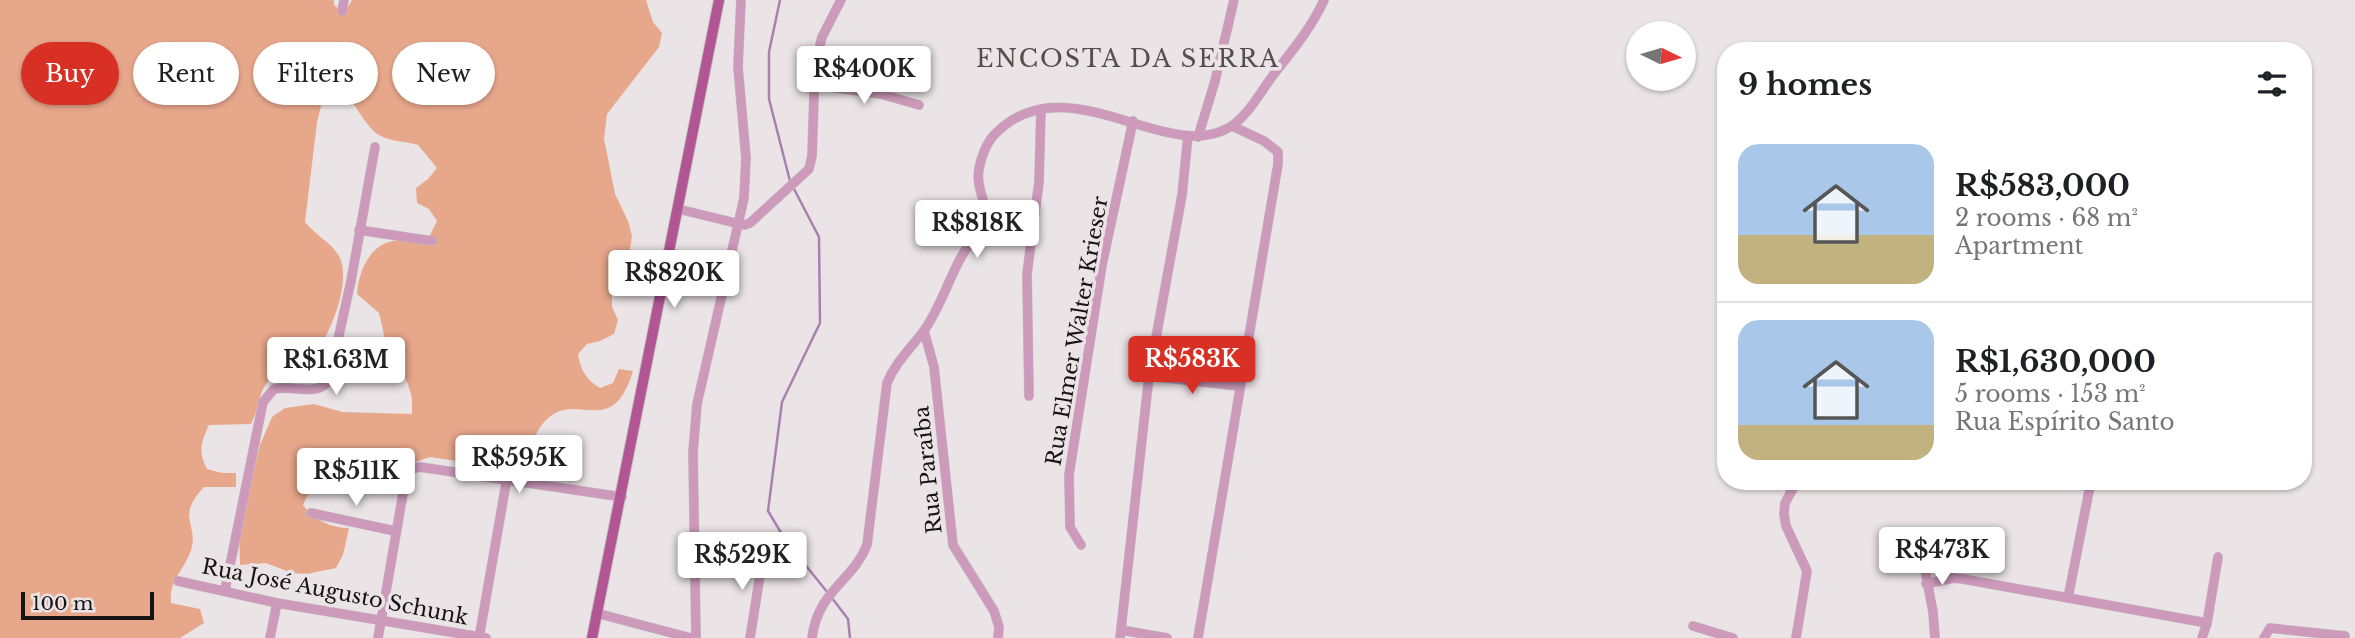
<!DOCTYPE html>
<meta charset="utf-8">
<style>
body{margin:0;font-family:"Libre Baskerville",serif;background:#f2f2f2;color:#202124;height:100vh;display:flex;flex-direction:column;font-size:26px;white-space:nowrap}
*{box-sizing:border-box;margin:0}
p{font-size:23px;color:#757577}
.icon{flex:none;width:38px;height:38px;fill:none;stroke:currentColor;stroke-width:2;stroke-linecap:round;stroke-linejoin:round}
.map{position:relative;flex:1;overflow:hidden}
.sheet{position:absolute;left:1717px;top:42px;width:595px;height:448px;display:flex;flex-direction:column;background:#fff;border-radius:28px;box-shadow:0 2px 5px #0004}
.sheet>*{flex:none}
.guide{position:absolute;left:21px;top:42px;width:665px;height:63px;display:flex;gap:14px}
.needle{width:46px;rotate:95deg}
.fabs{position:absolute;left:1626px;top:21px;display:grid;gap:14px}
.fabs a{display:grid;place-items:center;width:70px;height:70px;border-radius:50%;background:#fff;box-shadow:0 2px 5px #0004;font-size:35px}
.scale{position:absolute;left:21px;bottom:18px;width:133px;box-sizing:border-box;padding-left:7px;border:4px solid #171415;border-top:0;font-size:19px;line-height:24px;white-space:nowrap;color:#171415;-webkit-text-stroke:5px #ebe4e6;paint-order:stroke}
.price{position:absolute;translate:-50% -60px;padding:0 16px;border-radius:7px;background:#fff;color:#222;font-size:23px;line-height:46px;filter:drop-shadow(0 2px 4px #0008)}
.price::after{content:'';position:absolute;left:50%;top:42px;width:21px;height:16px;margin-left:-10px;background:inherit;clip-path:polygon(0 0,100% 0,50% 100%)}
.price.active{background:#d93025;color:#fff}
ul{padding:0;list-style:none}
li{display:flex;align-items:center;gap:21px;height:175px;padding:0 21px}
li+li{border-top:2px solid #e0e0e0}
li span{display:grid;place-items:center;flex:none;width:196px;height:140px;border-radius:21px;color:#555}
li>.icon{margin-inline-start:auto}
span .icon{width:84px;height:84px;fill:#fffc;stroke-width:1}
li b{font-size:30px}
h2{display:flex;justify-content:space-between;align-items:center;height:84px;padding:0 21px;font-size:30px}
.chip{padding:0 24px;border-radius:32px;background:#fff;box-shadow:0 2px 5px #0004;font-size:24px;line-height:63px}
.chip.active{background:#d93025;color:#fff}
.map>svg:first-child{display:block}
.green{fill:#e7a78b}
.lines{fill:none;stroke-linecap:round;stroke-linejoin:round}
.stream{stroke:#a782b0;stroke-width:2.5}
.minor-casing{stroke:#c5bfc0;stroke-width:10}
.major-casing{stroke:#c5bfc0;stroke-width:12}
.minor{stroke:#cd9abb;stroke-width:9}
.major{stroke:#b15594;stroke-width:10}
.labels{text-anchor:middle;dominant-baseline:central;stroke-width:7;stroke-linejoin:round;paint-order:stroke}
.street-label{font-size:21px;fill:#171415;stroke:#ebe4e6}
.quarter-label{font-size:24px;letter-spacing:2px;fill:#544e4f;stroke:#ebe4e6}
</style>
<div class="map">
<svg width="2355" height="638" viewBox="0 0 2355 638">
<rect width="100%" height="100%" fill="#ebe4e6"/>
<!-- green -->
<path class="green" d="M0,0h334v5l10,9 8,-14h294l7,22 9,11 -3,14 -52,67 -3,25 11,55 13,27 4,15 -2,13 -18,45v13l6,13 -4,14 -14,7 -13,3 -9,10c3,17 8,25 22,34l13,-5 6,-14 14,2c-20,66 -52,24 -81,44 -16,11 -19,29 -27,45l-15,7h-13l-67,-10 -40,14 -52,-3 -25,15 -10,22c10,14 27,23 46,23l-6,27 -7,13 -29,6 -15,-1 -26,-10 -26,2 -1,-33 21,-87 12,-28 13,-9 29,-4 28,8 70,2v-16l-4,-14 -22,-41 -7,-30 -22,-19c1,-18 10,-44 29,-51 13,-5 30,-4 44,-8l7,-14 -8,-12 -12,-6 -1,-15 12,-9 9,-11 -19,-23c-12,-4 -27,-3 -39,-10 -13,-7 -26,-36 -39,-48l-14,-1 -9,36 -12,100c10,13 26,20 34,34 14,25 -11,88 -31,104 -13,10 -32,10 -42,24 -8,12 -8,27 -15,40l-42,1c-8,17 -11,28 -2,44l15,4h14v14h-32c-30,31 -3,39 -14,66 -8,20 -21,27 -19,50l29,6 4,14 -24,15h-180z"/>
<g class="lines">
<!-- stream -->
<g class="stream">
<polyline points="780,0 769,52 769,99 790,181"/>
<polyline points="793,187 819,237 820,323 782,402 768,511 786,541 828,593"/>
<polyline points="832,598 848,619 850,638"/>
</g>
<!-- minor casing -->
<g class="minor-casing">
<g id="minor">
<polyline points="342,11 344,0"/>
<polyline points="814,85 881,94 919,105"/>
<polyline points="1198,137 1215,81 1234,0"/>
<polyline points="678,209 744,225 750,223 809,169 812,156 815,66 822,37 841,0"/>
<polyline points="359,230 432,241"/>
<polyline points="924,331 934,367 953,545 994,611 999,627 998,638"/>
<polyline points="1149,376 1239,386"/>
<polyline points="1029,396 1027,274 1039,182 1041,109"/>
<polyline points="311,513 395,531"/>
<polyline points="1919,538 1933,612 1935,638"/>
<polyline points="1081,545 1070,527 1069,475 1102,265 1133,121"/>
<polyline points="178,581 277,603 486,638"/>
<polyline points="1926,584 1953,578 1963,579 2207,623"/>
<path d="M225,590l38,-188 11,-13c19,-5 43,9 55,-9l22,-99 24,-134"/>
<polyline points="2068,598 2091,481"/>
<polyline points="596,613 691,638"/>
<polyline points="1693,626 1733,638"/>
<polyline points="1121,630 1167,638"/>
<polyline points="270,638 277,603"/>
<polyline points="378,638 406,476 411,469 420,467 622,497"/>
<polyline points="479,638 507,478"/>
<polyline points="696,638 693,452 697,404 744,198 746,158 738,67 741,0"/>
<polyline points="750,638 764,550"/>
<path d="M812,638c6,-48 41,-57 55,-93l20,-162c8,-20 23,-34 36,-51 16,-22 24,-48 36,-71 7,-14 19,-26 24,-41 5,-12 -2,-23 -4,-36 -3,-14 5,-38 15,-49 71,-75 172,31 236,-8 18,-11 31,-36 44,-53 18,-23 38,-47 50,-74"/>
<polyline points="1120,638 1149,376 1182,195 1188,136"/>
<polyline points="1198,638 1278,164 1278,152 1264,141 1232,126"/>
<polyline points="1796,638 1807,571 1786,526 1784,514 1785,503 1797,481"/>
<polyline points="2202,638 2207,623 2218,557"/>
<polyline points="2264,638 2270,628 2345,636"/>
</g>
</g>
<!-- major casing -->
<g class="major-casing">
<polyline id="major" points="592,638 719,0"/>
</g>
<!-- minor -->
<use href="#minor" class="minor"/>
<!-- major -->
<use href="#major" class="major"/>
</g>
<g class="labels">
<!-- street labels -->
<g class="street-label">
<text transform="translate(1077 331) rotate(-80)">Rua Elmer Walter Krieser</text>
<text transform="translate(928 470) rotate(-96)">Rua Paraíba</text>
<text transform="translate(335 592) rotate(11)">Rua José Augusto Schunk</text>
</g>
<!-- quarter labels -->
<g class="quarter-label">
<text x="1128" y="58">ENCOSTA DA SERRA</text>
</g>
</g>
</svg>
<div class="fabs">
<a><svg class="needle" viewBox="-14 -14 28 28"><path d="M0-13l5 13h-10z" fill="#e53935"/><path d="M0 13l5-13h-10z" fill="#757577"/></svg></a>
</div>
<div class="scale">100 m</div>
<b class="price" style="left:864px;top:106px">R$400K</b>
<b class="price" style="left:977px;top:260px">R$818K</b>
<b class="price" style="left:674px;top:310px">R$820K</b>
<b class="price active" style="left:1192px;top:396px">R$583K</b>
<b class="price" style="left:336px;top:397px">R$1.63M</b>
<b class="price" style="left:519px;top:495px">R$595K</b>
<b class="price" style="left:356px;top:508px">R$511K</b>
<b class="price" style="left:1942px;top:587px">R$473K</b>
<b class="price" style="left:742px;top:592px">R$529K</b>
<div class="guide">
<a class="chip active">Buy</a>
<a class="chip">Rent</a>
<a class="chip">Filters</a>
<a class="chip">New</a>
</div>
<section class="sheet">
<h2>9 homes<svg class="icon" aria-label="filters" viewBox="0 0 24 24"><path d="M4 7h16M4 17h16"/><circle cx="9" cy="7" r="2"/><circle cx="15" cy="17" r="2"/></svg></h2>
<ul>
<li><span style="background:linear-gradient(#a9c7e8 65%,#c2b280 0)"><svg class="icon" aria-label="home" viewBox="0 0 24 24"><path d="M3 11l9-7 9 7M6 9v11h12V9"/></svg></span><div><b>R$583,000</b><p>2 rooms · 68 m²</p><p>Apartment</p></div></li>
<li><span style="background:linear-gradient(#a9c7e8 75%,#c2b280 0)"><svg class="icon" aria-label="home" viewBox="0 0 24 24"><path d="M3 11l9-7 9 7M6 9v11h12V9"/></svg></span><div><b>R$1,630,000</b><p>5 rooms · 153 m²</p><p>Rua Espírito Santo</p></div></li>
</ul>
</section>
</div>
